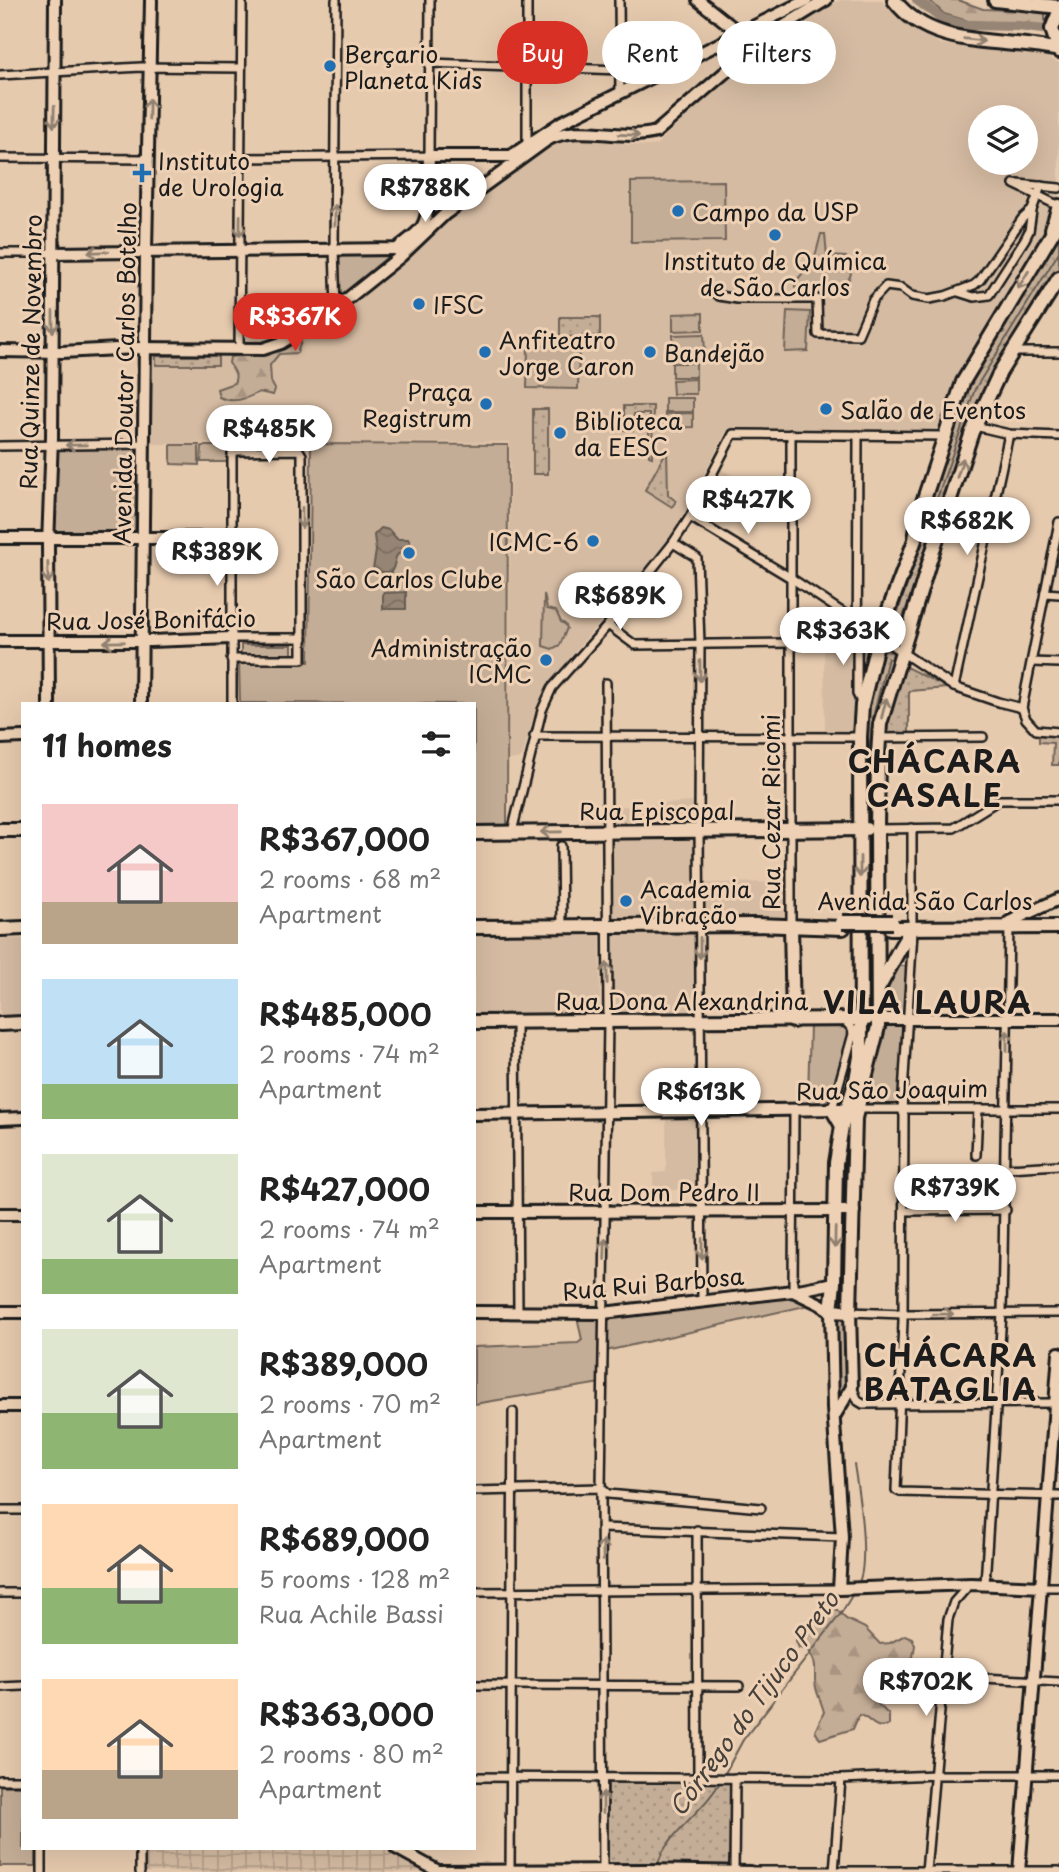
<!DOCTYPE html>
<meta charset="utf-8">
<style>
body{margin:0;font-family:"Playpen Sans",sans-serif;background:#f2f2f2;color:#222;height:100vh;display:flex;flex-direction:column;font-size:26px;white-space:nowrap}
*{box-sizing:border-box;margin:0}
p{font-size:23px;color:#767676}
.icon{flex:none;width:38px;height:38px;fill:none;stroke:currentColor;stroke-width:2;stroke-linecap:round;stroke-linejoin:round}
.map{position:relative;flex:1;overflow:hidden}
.details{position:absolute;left:21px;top:702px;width:455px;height:1148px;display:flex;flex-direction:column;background:#fff;border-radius:0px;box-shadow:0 7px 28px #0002}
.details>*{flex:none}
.hud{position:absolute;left:497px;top:21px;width:457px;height:63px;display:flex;gap:14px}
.controls{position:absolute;left:968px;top:105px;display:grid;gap:14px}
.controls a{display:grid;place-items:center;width:70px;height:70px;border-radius:50%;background:#fff;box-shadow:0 7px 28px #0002;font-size:35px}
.price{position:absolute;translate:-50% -60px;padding:0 16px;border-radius:24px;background:#fff;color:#222;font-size:23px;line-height:46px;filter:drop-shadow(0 2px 4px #0008)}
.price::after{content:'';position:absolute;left:50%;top:42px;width:21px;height:16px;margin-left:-10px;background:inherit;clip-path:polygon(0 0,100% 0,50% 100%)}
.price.active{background:#d93025;color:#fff}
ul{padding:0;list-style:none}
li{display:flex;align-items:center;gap:21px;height:175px;padding:0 21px}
li span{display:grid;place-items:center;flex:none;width:196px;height:140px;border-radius:0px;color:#555}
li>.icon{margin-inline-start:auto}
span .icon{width:84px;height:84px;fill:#fffc;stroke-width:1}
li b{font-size:30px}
h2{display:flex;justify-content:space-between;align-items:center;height:84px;padding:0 21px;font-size:30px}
.pill{padding:0 24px;border-radius:32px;background:#fff;box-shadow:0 7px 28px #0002;font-size:24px;line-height:63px}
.pill.active{background:#d93025;color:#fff}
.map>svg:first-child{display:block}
.built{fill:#d5bba2;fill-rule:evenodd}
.industrial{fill:url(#industrial-grid)}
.grass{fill:url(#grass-dots);stroke:#706459;stroke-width:2}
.forest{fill:url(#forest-firs);stroke:#706459;stroke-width:2}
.park{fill:#c4ad96;stroke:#706459;stroke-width:2}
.water{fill:url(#water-waves);stroke:#655b51;stroke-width:2}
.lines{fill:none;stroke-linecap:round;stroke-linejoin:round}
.stream{stroke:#655b51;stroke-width:2}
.river{stroke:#968574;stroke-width:10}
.street-casing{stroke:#1c1c1c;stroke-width:12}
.secondary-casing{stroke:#1c1c1c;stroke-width:16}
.primary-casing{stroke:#1c1c1c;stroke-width:18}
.street{stroke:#eed1b4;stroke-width:7}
.secondary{stroke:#eed1b4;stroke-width:10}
.primary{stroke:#eed1b4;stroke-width:12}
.primary-bridge-casing{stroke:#1c1c1c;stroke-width:18;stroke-linecap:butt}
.primary-bridge{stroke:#eed1b4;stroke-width:12}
.oneway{stroke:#908070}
.poi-dot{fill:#1f6fb2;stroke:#eed1b4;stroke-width:2.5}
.labels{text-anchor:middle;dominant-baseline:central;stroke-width:6;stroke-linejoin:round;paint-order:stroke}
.poi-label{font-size:23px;fill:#1c1c1c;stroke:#eed1b4;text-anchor:start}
.street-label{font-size:23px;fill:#1c1c1c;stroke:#eed1b4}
.water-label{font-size:24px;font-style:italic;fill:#47413b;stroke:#eed1b4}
.district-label{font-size:30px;font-weight:bold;letter-spacing:2px;fill:#1c1c1c;stroke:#eed1b4}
</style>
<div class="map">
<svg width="1059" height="1872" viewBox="0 0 1059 1872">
<defs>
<pattern id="industrial-grid" width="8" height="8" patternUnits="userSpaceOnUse" patternTransform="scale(1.75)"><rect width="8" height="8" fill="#d5bba2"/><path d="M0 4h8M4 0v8" fill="none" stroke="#b6a08b"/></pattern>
<pattern id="grass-dots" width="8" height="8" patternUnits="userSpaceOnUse" patternTransform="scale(1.75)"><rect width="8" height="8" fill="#c4ad96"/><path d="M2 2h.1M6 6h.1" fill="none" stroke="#a89481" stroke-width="1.8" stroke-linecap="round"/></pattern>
<pattern id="forest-firs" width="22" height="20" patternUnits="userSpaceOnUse" patternTransform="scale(1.75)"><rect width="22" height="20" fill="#c4ad96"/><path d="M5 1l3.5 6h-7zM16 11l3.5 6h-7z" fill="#a89481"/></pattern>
<pattern id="water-waves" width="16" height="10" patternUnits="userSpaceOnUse" patternTransform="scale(1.75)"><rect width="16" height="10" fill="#968574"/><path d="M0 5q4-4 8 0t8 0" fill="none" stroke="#7a6c5e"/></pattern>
</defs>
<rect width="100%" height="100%" fill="#e6caae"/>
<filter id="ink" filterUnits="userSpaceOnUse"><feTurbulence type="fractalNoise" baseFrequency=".0143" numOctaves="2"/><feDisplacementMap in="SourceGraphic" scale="14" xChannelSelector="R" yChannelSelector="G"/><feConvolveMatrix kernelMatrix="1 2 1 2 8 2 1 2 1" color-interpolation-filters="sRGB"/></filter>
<g filter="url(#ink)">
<!-- built -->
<g class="built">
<path d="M841,0h40l17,19 42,25 38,5 41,1 23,5 17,8v134l-8,16 4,6 -113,206 -6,5 -208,-2 -55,107 -127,151 -10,21 -14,51 -13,2 1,-318 -362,2 2,-90 113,-3 73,-41 169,-134 33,-21 11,-12 30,-8 45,9 23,2 9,-1 114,-109 22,-14zM980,117h46v46h-46z"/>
<polygon points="718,468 734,476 712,522 695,512"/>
<polygon points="824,635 854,636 856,735 825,734"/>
<polygon points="693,802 694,825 614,824 612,807"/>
<polygon points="612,836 694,837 693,921 610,918"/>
<polygon points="788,882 788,918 704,918 704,883"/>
<polygon points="611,933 697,934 695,1015 613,1017 610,1014"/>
<polygon points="474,935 600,936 600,1018 474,1015"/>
<rect x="0" y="939" width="23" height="76"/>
<polygon points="666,1118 696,1118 696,1190 667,1190 666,1202 653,1202 653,1173 666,1172"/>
</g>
<!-- industrial -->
<polygon class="industrial" points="145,1848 387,1848 434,1872 145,1872"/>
<!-- grass -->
<g class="grass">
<polygon points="1059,236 1059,272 979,401 896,637 884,630 923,524 963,391 1023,290"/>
<polygon points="560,317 600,317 600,336 560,337"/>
<polygon points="218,355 218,365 156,365 156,356"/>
<polygon points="624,406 653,406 652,457 649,456 649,414 634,414 633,430 624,430"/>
<rect x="533" y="409" width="15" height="65"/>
<polygon points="667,450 668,495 676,501 672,507 645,490"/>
<polygon points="886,651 896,653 882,701 873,810 870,812 865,809 865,709 881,654"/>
<polygon points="904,666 948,688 909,691 909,733 886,733 886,719 901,668"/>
<polygon points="867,835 872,839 871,985 868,983 866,977 865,836"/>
<polygon points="729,1782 732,1785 729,1866 608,1866 608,1783"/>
</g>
<!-- forest -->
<g class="forest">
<polygon points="929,0 958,0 983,9 1045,11 1045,25 968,21 944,14"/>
<path d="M298,340l3,2 -4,11 -18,1 -9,11 1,17 4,7 -2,6 -14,-3c-12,7 -26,12 -40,5l-2,-8 17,-6c4,-9 0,-12 -5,-20l1,-6 45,-6z"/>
<path d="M834,1607l12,12 19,9 15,16 10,-1 15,-8 7,3 3,7 -2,12 -9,16 -11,5 -14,23v4l10,10v10c-17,6 -17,-7 -30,-10l-6,14 -33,10 -5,-8 9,-19c-2,-8 -6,-16 -8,-24 -4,-18 5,-21 -10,-40h-7l-3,-7 2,-6 7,-5 4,-9 15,-5z"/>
</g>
<!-- park -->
<g class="park">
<polygon points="724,181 725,241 631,242 631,182"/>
<polygon points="821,234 825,234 827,256 846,257 851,274 846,285 795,287 795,282 814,261"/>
<polygon points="343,256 385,256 386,258 344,293 340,293 339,259"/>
<polygon points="787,311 810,312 808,351 785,352"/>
<polygon points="703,313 703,330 673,331 673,314"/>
<polygon points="704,334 705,353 674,354 673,335"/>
<polygon points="528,346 579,346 578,389 527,388"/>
<rect x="672" y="363" width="24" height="14"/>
<polygon points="696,379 696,394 673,394 672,380"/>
<rect x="665" y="398" width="28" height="14"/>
<polygon points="693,413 693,427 665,428 665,414"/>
<polygon points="311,444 508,445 507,825 474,825 474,704 240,703 239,662 309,662"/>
<polygon points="171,445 199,445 199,465 171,464"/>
<polygon points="202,446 228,446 228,462 201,462"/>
<polygon points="56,448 136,449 135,532 55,531 51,527"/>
<polygon points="544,594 547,609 556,611 561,622 565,624 567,628 560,645 552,649 543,646"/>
<polygon points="857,627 876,641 864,688 858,688"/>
<rect x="241" y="645" width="51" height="11"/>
<polygon points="1039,734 1059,734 1059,765 1052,765 1053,743 1039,742"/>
<path d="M900,966h5l2,4 -3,40 -3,5h-11c-11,-13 2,-37 10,-49z"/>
<polygon points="884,1023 900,1024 903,1027 899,1104 897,1106 865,1107"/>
<polygon points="810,1025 849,1026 850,1035 831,1097 820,1106 810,1103 808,1097"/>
<polygon points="795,1296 814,1304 606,1351 606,1324 612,1317"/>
<polygon points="577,1316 597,1317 601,1327 601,1383 474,1404 474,1347 578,1343 582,1340"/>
<polygon points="842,1318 845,1319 849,1384 838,1398 835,1323"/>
<polygon points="0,1786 23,1786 23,1848 36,1848 36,1866 0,1866"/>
</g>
<!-- water -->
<g class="water">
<path d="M381,528l8,2 8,9h11l2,3 -1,8c-20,4 -10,11 -18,22h-15l-3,-3 3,-18 -2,-16z"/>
<polygon points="406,592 406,609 383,609 383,593"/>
</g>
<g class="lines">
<!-- stream -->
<g class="stream">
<polyline points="890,634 975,389 1059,252"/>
<polyline points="869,799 870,742 874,713 888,658"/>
<path d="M854,1464c4,26 16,99 4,120"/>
<polyline points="724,1775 743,1740 842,1612 854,1592"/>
<path d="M658,1864c7,-29 48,-54 63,-84"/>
</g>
<!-- river -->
<polyline class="river" points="917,0 942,19 965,25 1018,26 1059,31"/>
<!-- street casing -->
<g class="street-casing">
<g id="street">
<polyline points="527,0 527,144"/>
<polyline points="619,0 620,94"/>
<polyline points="430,63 620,70"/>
<polyline points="0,75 141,67 241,68"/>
<polyline points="0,158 148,159"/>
<polyline points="242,158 429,156 430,0"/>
<polyline points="1014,184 1059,206"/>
<polyline points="1018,184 1059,188"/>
<polyline points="0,253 53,253"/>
<polyline points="707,288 719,296 737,299 817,299 818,334 858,335 873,300 886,286 901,288 912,296 929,299 945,296 974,285 980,280 1022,219 1032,210 1041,186"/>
<polyline points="958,292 974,297 989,295 1025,239 1029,231 1032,211"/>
<polyline points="336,308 334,249 336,0"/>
<polyline points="239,349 242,0"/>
<polyline points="1012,352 1059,352"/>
<polyline points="975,426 1009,434 1059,436"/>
<polyline points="858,435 857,694 862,704"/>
<polyline points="0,446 144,444"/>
<polyline points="690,517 791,578 954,687 998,702 1022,708"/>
<polyline points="1059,522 1022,708 1026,719 1036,730 1059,732"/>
<polyline points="673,543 697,558 700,644 699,823 702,1302"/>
<polyline points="1045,593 1059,594"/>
<polyline points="608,625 635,645 790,643"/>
<polyline points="231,638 303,638"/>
<polyline points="231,659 302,659 302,455 299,450 237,451 232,453 232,704"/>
<polyline points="1032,662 1059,663"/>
<polyline points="954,687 1009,434"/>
<polyline points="534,736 860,737"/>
<polyline points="879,738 983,737"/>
<polyline points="877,829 954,828 999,800 1059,800"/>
<polyline points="512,832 542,710 552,688 608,625 673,543 690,517 733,434 944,436"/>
<polyline points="561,846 562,927"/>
<polyline points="912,921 912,828"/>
<polyline points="791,925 791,434"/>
<polyline points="913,931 902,1110 904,1115 903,1321 896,1490 900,1492 1059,1496"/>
<polyline points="516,1022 518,1313"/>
<polyline points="832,1109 853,1034 852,1029 844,1020"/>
<polyline points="857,1109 1059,1109"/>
<polyline points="976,1155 978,1109"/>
<polyline points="1006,1168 1059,1165"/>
<polyline points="904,1211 1006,1210"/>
<polyline points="793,1291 794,1111"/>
<polyline points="850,1312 903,1314 1059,1313"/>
<polyline points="852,1387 858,1401 863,1404 1058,1403"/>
<polyline points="474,1491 601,1488 608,1494 761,1508"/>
<polyline points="0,1510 23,1510"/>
<polyline points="602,1528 842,1537"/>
<polyline points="697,1530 698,1779"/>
<polyline points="985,1584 1002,1313 1009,927"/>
<polyline points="1042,1587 1059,1587"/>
<polyline points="474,1592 839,1589"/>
<polyline points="0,1593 23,1593"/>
<polyline points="943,1676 1059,1682"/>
<polyline points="474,1685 739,1686"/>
<polyline points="0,1687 23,1686"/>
<polyline points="474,1777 841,1779 935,1775 1059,1775"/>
<polyline points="0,1780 23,1780"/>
<polyline points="140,1848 140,1872"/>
<polyline points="510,1870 513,1412"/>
<polyline points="603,1870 601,1488 608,1022 606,683"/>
<polyline points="748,1871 1059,1871"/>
<polyline points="42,1872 42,1848"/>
<polyline points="734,1872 735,1778"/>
<polyline points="834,1872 841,1779"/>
<polyline points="926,1872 948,1619 954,1602 970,1584"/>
</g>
</g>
<!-- secondary casing -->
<g class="secondary-casing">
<g id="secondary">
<polyline points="698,0 756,46"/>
<path d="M53,253l344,-4c8,-7 19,-14 25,-22 10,-16 6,-52 7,-71h82l51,-34 245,-122"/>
<path d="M0,351l62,1 74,-4 127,1 18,-6 55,-35 65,-52 44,-42 102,-74c33,-18 73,2 109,-8l110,-95 60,-37"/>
<polyline points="0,538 231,538"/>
<polyline points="0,641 150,641 231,638"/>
<polyline points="49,704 48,545 52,437 55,0"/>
<polyline points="141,704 146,251 151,0"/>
<polyline points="0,738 23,737"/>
<polyline points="1009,922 1059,899"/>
<polyline points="878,1019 1059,1019"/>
<polyline points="474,1114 839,1109"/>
<polyline points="0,1119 23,1118"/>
<polyline points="474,1212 854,1211"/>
<polyline points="0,1214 23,1214"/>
<polyline points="793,1291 820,1304 831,1311 833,1408 842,1537 839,1589 971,1584 1042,1587"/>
<polyline points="0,1312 23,1312"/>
<polyline points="474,1312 603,1313 793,1291 834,1283"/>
<polyline points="0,1406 23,1406"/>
<polyline points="835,1415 852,1387 850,1312"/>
<polyline points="396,1848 438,1871 648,1870 750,1872"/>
<polyline points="1019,1872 1059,1353"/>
</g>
</g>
<!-- primary casing -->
<g class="primary-casing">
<g id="primary">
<path d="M894,0c39,51 109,37 164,50"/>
<polyline points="995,0 1059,7"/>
<polyline points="1059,12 1052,29 1059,51"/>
<polyline points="1059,222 963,382 919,514 915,540 879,636 862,705 860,737 861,1051 856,1080 842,1126 836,1163 834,1283 831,1311 850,1312 855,1118 878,1027 877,829 878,755 880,724 929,563 972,432 1000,372 1059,278"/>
<polyline points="1052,229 1059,206"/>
<polyline points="0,830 23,830"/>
<polyline points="474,833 866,829"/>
<polyline points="791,925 793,1021"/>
<polyline points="474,927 756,925 843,928"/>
<polyline points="890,928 1059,927"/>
<polyline points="0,929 23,928"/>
<path d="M878,989c12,-20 21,-43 35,-61"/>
<polyline points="474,1022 867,1019"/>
<polyline points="0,1024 23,1023"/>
<polyline points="832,1109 842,1126"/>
</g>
</g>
<!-- street -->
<use href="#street" class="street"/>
<!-- secondary -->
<use href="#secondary" class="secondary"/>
<!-- primary -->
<use href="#primary" class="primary"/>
<!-- primary-bridge casing -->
<g class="primary-bridge-casing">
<polyline id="primary-bridge" points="842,922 892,922"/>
</g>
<!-- primary-bridge -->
<use href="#primary-bridge" class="primary-bridge"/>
</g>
<!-- one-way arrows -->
<defs><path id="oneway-shaft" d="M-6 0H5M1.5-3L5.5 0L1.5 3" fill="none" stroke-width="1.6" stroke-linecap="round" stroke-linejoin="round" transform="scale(1.75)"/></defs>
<g class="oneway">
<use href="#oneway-shaft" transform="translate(974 40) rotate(8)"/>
<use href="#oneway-shaft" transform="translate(149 109) rotate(-89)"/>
<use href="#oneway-shaft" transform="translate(54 117) rotate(91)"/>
<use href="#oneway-shaft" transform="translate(629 135) rotate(3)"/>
<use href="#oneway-shaft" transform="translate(335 215) rotate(-89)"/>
<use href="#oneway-shaft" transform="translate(240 226) rotate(91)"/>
<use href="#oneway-shaft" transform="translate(98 252) rotate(178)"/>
<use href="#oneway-shaft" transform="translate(1023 280) rotate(122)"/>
<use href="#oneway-shaft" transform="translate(53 322) rotate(90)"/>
<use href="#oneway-shaft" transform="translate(76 445) rotate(179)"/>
<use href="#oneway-shaft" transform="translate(960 468) rotate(-72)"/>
<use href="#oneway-shaft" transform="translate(302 518) rotate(90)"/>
<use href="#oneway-shaft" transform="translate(48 573) rotate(89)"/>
<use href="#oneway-shaft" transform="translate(114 642) rotate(179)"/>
<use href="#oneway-shaft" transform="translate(700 671) rotate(90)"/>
<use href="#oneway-shaft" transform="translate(884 708) rotate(-76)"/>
<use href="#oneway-shaft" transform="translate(551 832) rotate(179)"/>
<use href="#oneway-shaft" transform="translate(860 867) rotate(90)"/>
<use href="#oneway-shaft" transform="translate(700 948) rotate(90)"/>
<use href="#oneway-shaft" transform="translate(607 973) rotate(-91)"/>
<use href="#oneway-shaft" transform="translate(1007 1041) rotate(-90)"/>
<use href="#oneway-shaft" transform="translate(835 1238) rotate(91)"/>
<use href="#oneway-shaft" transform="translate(605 1249) rotate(-88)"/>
<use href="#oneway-shaft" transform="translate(702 1249) rotate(91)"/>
<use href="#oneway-shaft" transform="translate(943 1314) rotate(-1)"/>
<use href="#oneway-shaft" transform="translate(603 1550) rotate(-91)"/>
<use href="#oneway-shaft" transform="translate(603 1802) rotate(-90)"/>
</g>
</g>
<!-- markers -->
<g class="poi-dot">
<circle cx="330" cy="66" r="7"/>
<path d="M138.5 162.5h7v7h7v7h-7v7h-7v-7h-7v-7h7z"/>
<circle cx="678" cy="211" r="7"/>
<circle cx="775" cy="235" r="7"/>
<circle cx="419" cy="304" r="7"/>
<circle cx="485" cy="352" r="7"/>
<circle cx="650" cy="352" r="7"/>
<circle cx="486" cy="404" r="7"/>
<circle cx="826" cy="409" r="7"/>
<circle cx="560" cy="433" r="7"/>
<circle cx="593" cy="541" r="7"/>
<circle cx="409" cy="553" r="7"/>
<circle cx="546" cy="660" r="7"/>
<circle cx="626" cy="901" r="7"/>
</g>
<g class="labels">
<!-- poi labels -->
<g class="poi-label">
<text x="344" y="53">Berçario<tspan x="344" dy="26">Planeta Kids</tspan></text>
<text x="158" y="160">Instituto<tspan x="158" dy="26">de Urologia</tspan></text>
<text x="692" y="211">Campo da USP</text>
<text x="775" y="260" text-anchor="middle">Instituto de Química<tspan x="775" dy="26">de São Carlos</tspan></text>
<text x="433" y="304">IFSC</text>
<text x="499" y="339">Anfiteatro<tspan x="499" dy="26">Jorge Caron</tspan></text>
<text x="664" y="352">Bandejão</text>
<text x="472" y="391" text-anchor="end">Praça<tspan x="472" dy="26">Registrum</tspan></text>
<text x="840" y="409">Salão de Eventos</text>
<text x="574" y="420">Biblioteca<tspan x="574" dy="26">da EESC</tspan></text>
<text x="579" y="541" text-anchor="end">ICMC-6</text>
<text x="409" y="578" text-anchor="middle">São Carlos Clube</text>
<text x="532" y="647" text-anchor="end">Administração<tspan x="532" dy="26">ICMC</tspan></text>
<text x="640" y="888">Academia<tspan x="640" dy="26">Vibração</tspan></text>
</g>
<!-- street labels -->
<g class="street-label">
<text transform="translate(30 352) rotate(-89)">Rua Quinze de Novembro</text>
<text transform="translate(124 373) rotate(-89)">Avenida Doutor Carlos Botelho</text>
<text transform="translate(151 619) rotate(-1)">Rua José Bonifácio</text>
<text x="657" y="810">Rua Episcopal</text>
<text transform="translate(770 812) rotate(-90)">Rua Cezar Ricomi</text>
<text x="925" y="900">Avenida São Carlos</text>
<text x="682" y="1000">Rua Dona Alexandrina</text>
<text transform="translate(892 1089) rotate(-1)">Rua São Joaquim</text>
<text x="664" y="1191">Rua Dom Pedro II</text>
<text transform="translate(653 1283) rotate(-5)">Rua Rui Barbosa</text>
</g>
<!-- water labels -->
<g class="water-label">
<text transform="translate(753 1703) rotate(-54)">Córrego do Tijuco Preto</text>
</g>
<!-- district labels -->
<g class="district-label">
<text x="935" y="760">CHÁCARA<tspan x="935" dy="34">CASALE</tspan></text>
<text x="928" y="1001">VILA LAURA</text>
<text x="951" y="1354">CHÁCARA<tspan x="951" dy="34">BATAGLIA</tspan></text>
</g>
</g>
</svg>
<div class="controls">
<a><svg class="icon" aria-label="layers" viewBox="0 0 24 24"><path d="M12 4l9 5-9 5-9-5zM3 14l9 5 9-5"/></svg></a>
</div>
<b class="price" style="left:425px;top:224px">R$788K</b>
<b class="price active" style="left:295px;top:353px">R$367K</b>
<b class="price" style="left:269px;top:465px">R$485K</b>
<b class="price" style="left:748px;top:536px">R$427K</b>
<b class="price" style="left:967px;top:557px">R$682K</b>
<b class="price" style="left:217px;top:588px">R$389K</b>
<b class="price" style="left:620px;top:632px">R$689K</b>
<b class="price" style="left:843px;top:667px">R$363K</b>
<b class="price" style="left:701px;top:1128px">R$613K</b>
<b class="price" style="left:955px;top:1224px">R$739K</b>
<b class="price" style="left:926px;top:1718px">R$702K</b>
<div class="hud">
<a class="pill active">Buy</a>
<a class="pill">Rent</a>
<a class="pill">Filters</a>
</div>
<section class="details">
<h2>11 homes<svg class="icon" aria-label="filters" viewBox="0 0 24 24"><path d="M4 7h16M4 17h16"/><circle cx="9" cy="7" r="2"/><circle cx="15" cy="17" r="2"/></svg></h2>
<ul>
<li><span style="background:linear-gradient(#f6c9c9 70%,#b9a48a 0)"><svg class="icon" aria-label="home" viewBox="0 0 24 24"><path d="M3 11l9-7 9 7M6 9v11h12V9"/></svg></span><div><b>R$367,000</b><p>2 rooms · 68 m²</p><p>Apartment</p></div></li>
<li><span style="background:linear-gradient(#bfe0f5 75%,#8fb573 0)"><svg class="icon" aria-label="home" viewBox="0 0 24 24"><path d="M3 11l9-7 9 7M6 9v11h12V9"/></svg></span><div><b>R$485,000</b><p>2 rooms · 74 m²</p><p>Apartment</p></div></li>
<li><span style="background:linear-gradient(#dfe7d0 75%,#8fb573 0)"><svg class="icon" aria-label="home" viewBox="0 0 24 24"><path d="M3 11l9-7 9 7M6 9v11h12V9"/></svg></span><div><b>R$427,000</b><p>2 rooms · 74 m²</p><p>Apartment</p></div></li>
<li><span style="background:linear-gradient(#dfe7d0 60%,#8fb573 0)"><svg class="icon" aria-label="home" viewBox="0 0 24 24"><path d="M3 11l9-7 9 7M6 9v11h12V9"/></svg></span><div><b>R$389,000</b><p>2 rooms · 70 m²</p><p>Apartment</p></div></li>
<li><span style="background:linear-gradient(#ffd9b3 60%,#8fb573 0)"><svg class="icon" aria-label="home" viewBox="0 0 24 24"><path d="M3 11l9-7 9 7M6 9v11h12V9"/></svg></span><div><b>R$689,000</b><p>5 rooms · 128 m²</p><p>Rua Achile Bassi</p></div></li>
<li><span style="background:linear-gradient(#ffd9b3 65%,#b9a48a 0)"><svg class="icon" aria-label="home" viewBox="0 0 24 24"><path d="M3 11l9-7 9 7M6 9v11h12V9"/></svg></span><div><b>R$363,000</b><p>2 rooms · 80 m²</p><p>Apartment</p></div></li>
</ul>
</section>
</div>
